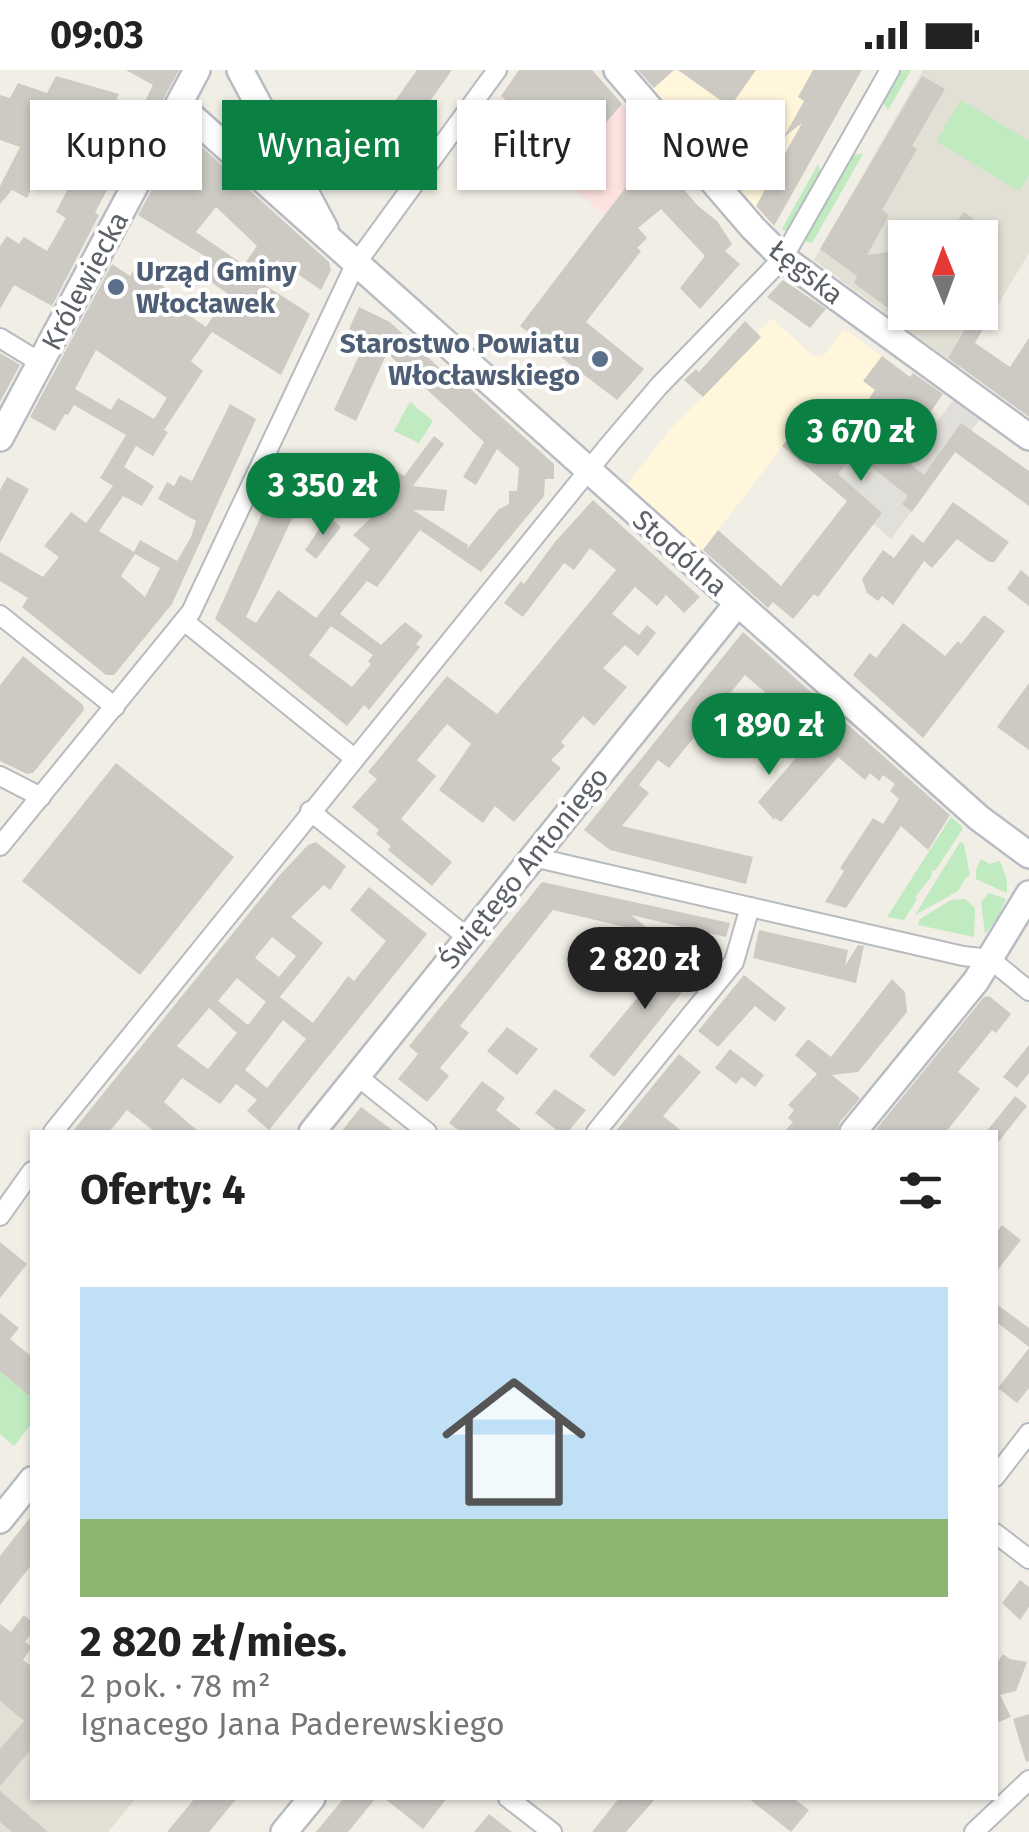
<!DOCTYPE html>
<html lang="pl">
<meta charset="utf-8">
<style>
body{margin:0;font-family:"Fira Sans",sans-serif;background:#f6f6f6;color:#222;height:100vh;display:flex;flex-direction:column;font-size:38px;white-space:nowrap}
*{box-sizing:border-box;margin:0}
p{font-size:32px;color:#767676}
.icon{flex:none;width:55px;height:55px;fill:none;stroke:currentColor;stroke-width:2;stroke-linecap:round;stroke-linejoin:round}
.map{position:relative;flex:1;overflow:hidden}
.panel{position:absolute;left:30px;top:1060px;width:968px;height:670px;display:flex;flex-direction:column;background:#fff;border-radius:0px;box-shadow:0 2px 8px #0004}
.panel>*{flex:none}
.guide{position:absolute;left:30px;top:30px;width:970px;height:90px;display:flex;gap:20px}
.needle{width:65px;rotate:359deg}
.tools{position:absolute;left:888px;top:150px;display:grid;gap:20px}
.tools a{display:grid;place-items:center;width:110px;height:110px;border-radius:0px;background:#fff;box-shadow:0 2px 8px #0004;font-size:50px}
.price{position:absolute;translate:-50% -85px;padding:0 22px;border-radius:35px;background:#0b8043;color:#fff;font-size:32px;line-height:65px;filter:drop-shadow(0 2px 5px #0008)}
.price::after{content:'';position:absolute;left:50%;top:60px;width:30px;height:22px;margin-left:-15px;background:inherit;clip-path:polygon(0 0,100% 0,50% 100%)}
.price.current{background:#222;color:#fff}
ul{padding:0;list-style:none}
li{display:grid;align-content:center;gap:20px;height:530px;padding:0 50px}
li+li{border-top:2px solid #e0e0e0}
li span{display:grid;place-items:center;height:310px;border-radius:0px;color:#555}
li>.icon{margin-inline-start:auto}
span .icon{width:180px;height:180px;fill:#fffc;stroke-width:1}
li b{font-size:42px}
h2{display:flex;justify-content:space-between;align-items:center;height:120px;padding:0 50px;font-size:42px}
.tag{padding:0 35px;border-radius:0px;background:#fff;box-shadow:0 2px 8px #0004;font-size:35px;line-height:90px}
.tag.current{background:#0b8043;color:#fff}
.status{display:flex;justify-content:space-between;align-items:center;height:70px;padding:0 50px;background:#fff;direction:ltr}
.status svg{height:28px;fill:currentColor}
.map>svg:first-child{display:block}
.commercial{fill:#fff6db}
.industrial{fill:#e1dfd9}
.education{fill:#e2e0d5;fill-rule:evenodd}
.medical{fill:#fde3e0}
.green{fill:#c0eabf}
.building{fill:#cdcac4;fill-rule:evenodd}
.lines{fill:none;stroke-linecap:round;stroke-linejoin:round}
.street-casing{stroke:#b7bbc0;stroke-width:22}
.secondary-casing{stroke:#b8bcc2;stroke-width:30}
.street{stroke:#fff;stroke-width:18}
.secondary{stroke:#fff;stroke-width:25}
.service-dot{fill:#5c6f8a;stroke:#fff;stroke-width:4}
.labels{text-anchor:middle;dominant-baseline:central;stroke-width:8;stroke-linejoin:round;paint-order:stroke}
.service-label{font-size:28px;font-weight:bold;fill:#4e5e75;stroke:#fff;text-anchor:start}
.street-label{font-size:28px;fill:#5c6167;stroke:#fff}
</style>
<div class="status"><b>09:03</b><svg viewBox="0 0 49 12"><path d="M0 12V9h3v3zM5 12V6h3v6zM10 12V3h3v9zM15 12V0h3v12zM26 1h20v11H26zM47 4h2v5h-2z"/></svg></div>
<div class="map">
<svg width="1029" height="1762" viewBox="0 0 1029 1762">
<rect width="100%" height="100%" fill="#f0eee5"/>
<!-- commercial -->
<g class="commercial">
<polygon points="673,0 863,0 772,160 651,20"/>
<polygon points="772,248 813,286 824,285 844,259 910,307 829,415 782,377 702,481 627,414 669,361 761,267 757,263"/>
</g>
<!-- industrial -->
<polygon class="industrial" points="954,329 981,348 891,469 829,415 889,335 929,363"/>
<!-- education -->
<g class="education">
<path d="M923,0h106v183l-69,115 -146,-108zM905,168h75v74h-75z"/>
<polygon points="32,1620 32,1728 136,1728 108,1762 0,1762 0,1631 14,1642"/>
</g>
<!-- medical -->
<polygon class="medical" points="519,0 592,0 657,76 605,145 486,48"/>
<!-- green -->
<g class="green">
<polygon points="900,0 911,0 888,40 882,31"/>
<polygon points="961,30 1029,71 1029,105 1019,121 936,71"/>
<polygon points="863,84 812,173 802,171 851,85"/>
<polygon points="818,94 821,102 787,162 782,159"/>
<polygon points="410,332 433,351 419,373 394,361"/>
<polygon points="951,747 963,757 962,760 935,801 932,800 931,807 915,827 917,829 904,850 887,847"/>
<polygon points="960,772 964,774 970,806 966,807 958,821 915,845"/>
<polygon points="981,789 989,794 1000,791 1007,810 1007,823 976,809 976,799"/>
<polygon points="989,823 1006,829 998,847 985,864 981,832"/>
<polygon points="965,829 975,838 974,867 918,855 920,849 951,830"/>
<polygon points="0,1301 32,1328 32,1353 14,1376 0,1364"/>
</g>
<!-- building -->
<g class="building">
<polygon points="126,0 179,0 146,61 141,58 132,72 95,143 99,145 52,236 14,215 0,239 0,176 7,166 19,174 24,167 47,181 66,148 56,142 75,105 46,91 27,128 12,120 0,134 0,116 20,77 0,70 0,25 10,28 18,13 47,23 56,6 119,24 116,31 139,43 153,15"/>
<polygon points="417,0 452,0 382,99 358,83"/>
<polygon points="519,0 592,0 622,34 580,82 525,31 517,39 501,26"/>
<polygon points="638,0 674,0 654,18"/>
<polygon points="678,0 756,0 730,37"/>
<polygon points="813,0 862,0 774,156 756,136 802,53 784,67 804,31 798,27"/>
<polygon points="922,6 945,19 912,76 917,79 882,140 889,145 867,185 905,180 905,241 893,232 888,238 854,213 857,206 820,179"/>
<polygon points="717,57 751,96 734,111 700,72"/>
<path d="M184,61l145,131 2,8 -10,20 -44,-30 -17,22 50,32 -29,61 -69,-43 -21,29 12,10 -39,59 4,2 -15,24 -17,-10 -12,21 30,19 -12,20 -19,-10 -24,35 35,21 6,-12 37,21 14,-24 5,-16 -38,-22 9,-17 7,4 6,-11 12,6 38,-77 26,15 -84,185 -58,71h-8l-84,-68 6,-9 -28,-17v-29l43,25 16,-20 -15,-11 9,-11 18,-23 15,11 27,-37 -13,-8 26,-43 -52,-30 -6,10 -3,-1 -10,17 -25,-14 82,-153 18,12 8,-13 21,14 -3,4 12,9 -6,6 44,31 22,-33 -31,-22 9,-15 -68,-42zM216,137l41,39 -13,19 -48,-33zM96,280l71,48 -13,21 -36,-21 -7,12 -36,-21zM135,484l25,14 -15,29 -24,-21z"/>
<polygon points="652,83 698,136 717,151 732,174 725,181 740,194 700,239 680,218 705,186 661,139 638,158 647,168 637,178 641,181 586,252 644,299 617,330 520,256"/>
<polygon points="964,142 999,168 980,190 980,168 945,168"/>
<polygon points="783,210 826,239 810,258 767,227"/>
<path d="M359,237l31,15 72,67 4,-4 88,79v15h-9l-1,17 -63,76 -61,-42 -43,57 -10,-6 -27,33 41,31 24,-23 18,14 -7,8 4,3 -51,63 -5,-5 -17,21 -132,-107 54,-121 27,12 -50,107 10,6 22,-33 38,28 54,-69 -17,-14 17,-16 5,-16 -6,-5 14,-18 -3,-3 11,-10 13,9 30,-40 10,8 -31,42 34,4 -3,21 -31,-1 55,35 -1,4 32,-40 10,-5v-13h8l2,-23 -22,-19 -21,36 -13,-8 21,-35 -97,-89 -31,68 -22,-11 33,-72 -18,-9zM331,556l42,29 -5,6 3,3 -19,23 -43,-32z"/>
<polygon points="907,242 944,242 931,260"/>
<polygon points="972,247 985,255 975,273 1010,297 1029,268 1029,347 948,288"/>
<polygon points="745,251 761,267 703,327 684,310 696,299 699,302"/>
<polygon points="0,283 20,295 0,332"/>
<polygon points="882,286 910,307 913,303 943,324 929,344 906,330 898,341 890,335 869,362 924,405 961,353 1029,401 1029,436 955,382 912,442 902,434 908,426 854,383 838,404 882,443 818,527 814,524 793,549 773,532 768,538 703,480 718,460 781,516 847,431 782,376 818,334 848,358 875,320 863,311"/>
<polygon points="7,407 29,419 0,473 0,420"/>
<polygon points="593,430 700,527 684,543 666,525 657,536 635,517 612,544 639,565 647,555 656,563 638,586 625,575 603,598 627,617 594,656 583,646 561,672 565,676 551,690 561,698 514,752 495,736 483,753 439,720 471,674 447,654 417,690 436,706 401,749 452,792 432,816 388,780 391,776 376,764 379,760 352,737 377,709 368,702 447,606 497,644 616,500 590,478 574,500 564,493 523,547 504,533 521,511 524,514 555,472"/>
<polygon points="953,432 1009,472 994,492 989,492 957,469 932,498 924,491 893,535 882,526 878,531 867,523 862,509 883,480 894,488 912,464 923,473"/>
<polygon points="328,446 341,457 316,489 305,480"/>
<polygon points="1021,500 1029,507 1029,536 1007,519"/>
<polygon points="984,545 1005,561 923,668 853,605 870,583 876,588 903,553 945,586 958,571 961,574"/>
<polygon points="743,562 950,745 928,780 901,756 846,838 825,832 844,801 840,798 873,748 883,754 899,729 890,721 895,714 883,705 879,711 870,703 865,710 838,687 781,752 775,748 774,750 758,732 815,666 745,605 669,698 658,690 639,715 649,723 622,756 753,787 746,814 610,780 584,760"/>
<polygon points="23,586 83,635 84,640 33,703 27,704 0,691 0,615"/>
<polygon points="1029,613 1029,680 997,657"/>
<polygon points="740,650 756,663 740,685 724,673"/>
<polygon points="116,693 234,787 140,905 22,811"/>
<path d="M316,772l30,24 -16,24 -6,-5 -33,32 32,26 -43,54 33,26 35,-47 6,5 32,-40 -36,-31 19,-23 58,47 -158,196 -22,-19 10,-11 -21,-16 -16,20 -38,-26 -18,24 35,30h-44l-28,-22 -18,22h-37l207,-256 29,-31zM272,867l24,19 -17,21 -24,-19zM237,908l29,24 -18,23 -30,-24zM209,938l28,25 -29,36 -31,-23zM283,950l23,19 -39,49 -22,-18z"/>
<polygon points="542,812 730,853 726,867 631,845 655,864 553,840 460,956 469,963 440,998 449,1006 427,1032 398,1009 418,984 409,976"/>
<polygon points="759,860 848,880 845,896 858,875 864,876 856,913 753,888"/>
<polygon points="668,876 699,901 614,1007 589,986 658,903 649,901"/>
<polygon points="744,905 786,938 775,952 755,936 718,977 698,961"/>
<polygon points="892,909 905,922 907,942 858,1002 832,1005 860,1028 840,1052 837,1062 784,1062 793,1052 788,1048 794,1040 788,1035 817,1004 795,985 808,969 831,987"/>
<polygon points="989,926 1011,944 996,963 992,960 958,1002 980,1019 946,1062 874,1062 984,927"/>
<polygon points="507,957 538,979 517,1005 487,981"/>
<polygon points="1029,975 1029,1003 1017,1018 1003,1007"/>
<polygon points="730,979 764,1005 755,1017 742,1007 736,1014 715,998"/>
<polygon points="679,984 701,1002 663,1046 683,1062 615,1062"/>
<polygon points="482,1011 505,1028 496,1040 524,1062 461,1062 449,1053"/>
<polygon points="555,1019 586,1040 568,1062 559,1062 535,1043"/>
<polygon points="1015,1026 1027,1036 995,1076 995,1062 986,1062"/>
<polygon points="361,1037 395,1062 341,1062"/>
<polygon points="1002,1155 1021,1170 995,1203 995,1164"/>
<polygon points="0,1172 27,1194 0,1228"/>
<polygon points="995,1233 1029,1258 1029,1277 995,1251"/>
<polygon points="0,1243 19,1258 10,1269 32,1287 32,1328 0,1301"/>
<polygon points="1029,1278 1029,1318 1017,1333 998,1318"/>
<polygon points="32,1445 32,1494 0,1535 0,1486"/>
<polygon points="1020,1510 1029,1517 1029,1537 1020,1550 1002,1533"/>
<polygon points="24,1545 32,1552 32,1562 25,1572 32,1577 23,1590 32,1597 32,1678 0,1716 0,1679 24,1651 0,1631 0,1554 11,1562"/>
<polygon points="1003,1584 1010,1589 1027,1592 1016,1621 1000,1625 1011,1647 999,1652 995,1643 995,1595"/>
<polygon points="1029,1644 1029,1691 1026,1692 1013,1649"/>
<polygon points="0,1721 48,1762 12,1762 0,1752"/>
<polygon points="195,1728 237,1728 209,1762 167,1762"/>
<polygon points="344,1728 376,1728 348,1762 316,1762"/>
<polygon points="384,1728 447,1728 423,1759"/>
<polygon points="619,1728 656,1728 626,1762 592,1762"/>
<polygon points="748,1728 793,1728 809,1740 791,1762"/>
<polygon points="489,1744 512,1762 474,1762"/>
</g>
<g class="lines">
<!-- street casing -->
<g class="street-casing">
<g id="street">
<polyline points="0,268 41,293"/>
<polyline points="0,545 115,637"/>
<polyline points="184,551 354,688"/>
<polyline points="0,706 41,727"/>
<polyline points="310,741 468,868"/>
<polyline points="0,776 191,542 355,195 497,0"/>
<polyline points="533,787 963,886 990,889 1029,921"/>
<polyline points="357,1006 427,1062"/>
<polyline points="53,1062 609,375 659,316 783,188 890,0"/>
<polyline points="596,1062 734,892 750,837"/>
<polyline points="0,1146 32,1101"/>
<polyline points="995,1407 1029,1363"/>
<polyline points="995,1463 1029,1489"/>
<polyline points="508,1728 552,1762"/>
<polyline points="974,1762 1029,1710"/>
</g>
</g>
<!-- secondary casing -->
<g class="secondary-casing">
<g id="secondary">
<polyline points="240,0 325,159"/>
<polyline points="617,0 753,158 783,188 1029,367"/>
<polyline points="179,35 979,748 1029,785"/>
<polyline points="0,368 197,0"/>
<polyline points="312,1062 737,534"/>
<polyline points="853,1062 976,911 1029,824"/>
<polyline points="0,1450 32,1410"/>
<polyline points="284,1762 312,1728"/>
</g>
</g>
<!-- street -->
<use href="#street" class="street"/>
<!-- secondary -->
<use href="#secondary" class="secondary"/>
</g>
<!-- markers -->
<g class="service-dot">
<circle cx="116" cy="217" r="10"/>
<circle cx="600" cy="289" r="10"/>
</g>
<g class="labels">
<!-- service labels -->
<g class="service-label">
<text x="136" y="201">Urząd Gminy<tspan x="136" dy="32">Włocławek</tspan></text>
<text x="580" y="273" text-anchor="end">Starostwo Powiatu<tspan x="580" dy="32">Włocławskiego</tspan></text>
</g>
<!-- street labels -->
<g class="street-label">
<text transform="translate(806 202) rotate(38)">Łęgska</text>
<text transform="translate(85 211) rotate(-62)">Królewiecka</text>
<text transform="translate(680 483) rotate(41)">Stodólna</text>
<text transform="translate(524 798) rotate(-51)">Świętego Antoniego</text>
</g>
</g>
</svg>
<div class="tools">
<a><svg class="needle" viewBox="-14 -14 28 28"><path d="M0-13l5 13h-10z" fill="#e53935"/><path d="M0 13l5-13h-10z" fill="#767676"/></svg></a>
</div>
<b class="price" style="left:861px;top:414px">3 670 zł</b>
<b class="price" style="left:323px;top:468px">3 350 zł</b>
<b class="price" style="left:769px;top:708px">1 890 zł</b>
<b class="price current" style="left:645px;top:942px">2 820 zł</b>
<div class="guide">
<a class="tag">Kupno</a>
<a class="tag current">Wynajem</a>
<a class="tag">Filtry</a>
<a class="tag">Nowe</a>
</div>
<section class="panel">
<h2>Oferty: 4<svg class="icon" aria-label="filters" viewBox="0 0 24 24"><path d="M4 7h16M4 17h16"/><circle cx="9" cy="7" r="2"/><circle cx="15" cy="17" r="2"/></svg></h2>
<ul>
<li><span style="background:linear-gradient(#bfe0f5 75%,#8fb573 0)"><svg class="icon" aria-label="home" viewBox="0 0 24 24"><path d="M3 11l9-7 9 7M6 9v11h12V9"/></svg></span><div><b>2 820 zł/mies.</b><p>2 pok. · 78 m²</p><p>Ignacego Jana Paderewskiego</p></div></li>
</ul>
</section>
</div>
